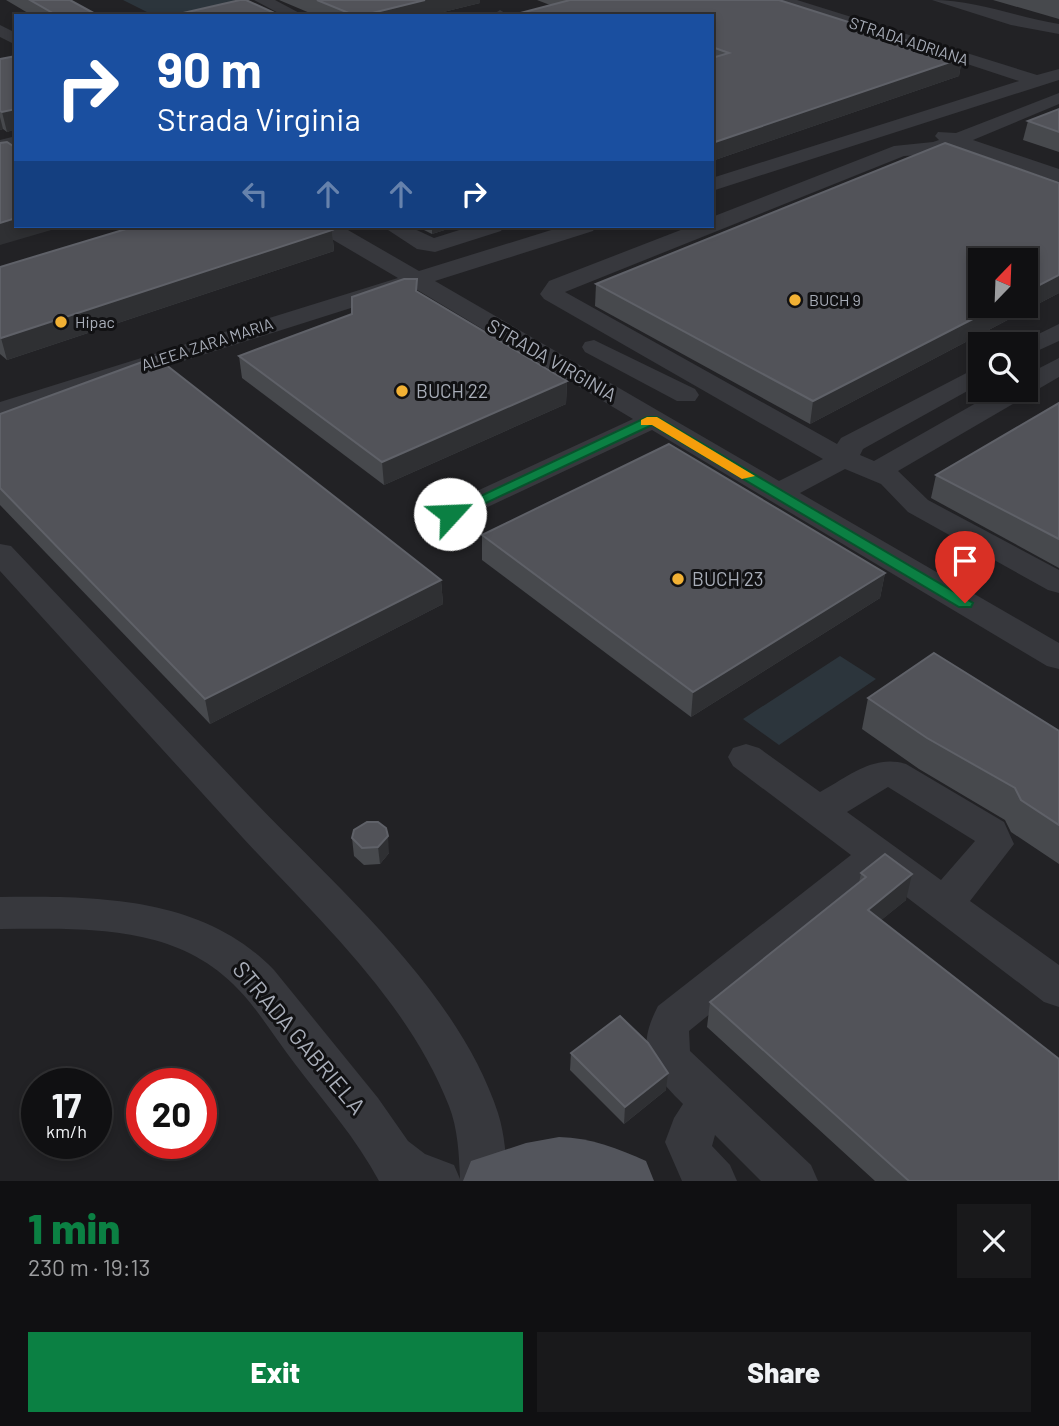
<!DOCTYPE html>
<html lang="en">
<head>
<meta charset="utf-8">
<style>
  :root { --surface:#101012; --page:#19191b; --text:#f1f3f6; --muted:#9c9d9f; --line:#303032; --accent:#0b8043 }
  body { margin:0; font-family:Barlow,sans-serif; background:var(--page); color:var(--text); height:100vh; display:flex; flex-direction:column; font-size:26px; white-space:nowrap }
  * { box-sizing:border-box; margin:0 }
  p { font-size:23px; color:var(--muted) }
  .icon { flex:none; width:38px; height:38px; fill:none; stroke:currentColor; stroke-width:2; stroke-linecap:round; stroke-linejoin:round }
  .map { position:relative; height:1181px; overflow:hidden }
  .sheet { display:flex; flex-direction:column; background:var(--surface); flex:1 }
  .sheet>* { flex:none }
  .top-card { position:absolute; left:14px; top:14px; width:700px; height:214px; border-radius:0px; box-shadow:0 4px 10px #0003,0 0 0 2px var(--line); background:#1a4fa0; color:#fff; overflow:hidden }
  .needle { width:46px; rotate:23deg }
  .fabs { position:absolute; left:968px; top:248px; display:grid; gap:14px }
  .fabs a { display:grid; place-items:center; width:70px; height:70px; border-radius:0px; background:var(--surface); box-shadow:0 4px 10px #0003,0 0 0 2px var(--line); font-size:35px }
  .speed { position:absolute; left:21px; top:1068px; display:flex; gap:14px; font-size:35px; font-weight:700; text-align:center }
  .speed>* { display:grid; place-content:center; width:91px; height:91px; border-radius:50%; background:var(--surface); box-shadow:0 4px 10px #0003,0 0 0 2px var(--line); line-height:1 }
  .speed small { font-size:18px; font-weight:400 }
  .speed .limit { border:10px solid #d22; background:#fff; color:#111 }
  .pin { position:absolute; display:grid; place-items:center; width:60px; height:60px; color:#fff; margin:-72px -30px; border-radius:50% 50% 50% 0; rotate:-45deg; box-shadow:0 0 7px #0007 }
  .pin .icon { rotate:45deg }
  .me { position:absolute; width:77px; margin:-38px; rotate:65deg; stroke-linejoin:round; filter:drop-shadow(0 0 5px #0008) }
  .turn { display:flex; align-items:center; gap:24px; height:147px; padding:0 28px; font-size:32px }
  .turn .icon { width:91px; height:91px; stroke-width:2.5 }
  .turn b { display:block; font-size:49px; line-height:60px }
  .lanes { display:flex; align-items:center; height:66px; padding:0 28px; background:#0003; justify-content:center; gap:35px; direction:ltr }
  .lanes .off { opacity:.35 }
  .round { display:grid; place-items:center; flex:none; width:74px; height:74px; border-radius:0px; background:var(--page) }
  .overview { display:flex; align-items:center; justify-content:space-between; height:119px; padding:0 28px }
  h1 { font-size:42px; font-weight:800; line-height:52px; color:var(--accent) }
  .cta { display:flex; gap:14px; margin-top:auto; padding:14px 28px }
  .cta a { flex:1; height:80px; border-radius:0px; background:var(--accent); color:#fff; font-size:28px; font-weight:800; line-height:80px; text-align:center }
  .cta a+a { background:var(--page); color:var(--text) }
  .map>svg:first-child { display:block }
</style>
</head>
<body>
<div class="map">
<svg width="1059" height="1181" viewBox="0 0 1059 1181">
  <rect width="100%" height="100%" fill="#161618"/>
  <!-- built -->
  <path fill="#222225" fill-rule="evenodd" d="M0,0H1059V1181H0ZM16,16H712V226H16ZM980,261H1026V306H980ZM980,345H1026V390H980ZM37,1083H96V1143H37ZM142,1083H201V1143H142Z"/>
  <!-- water -->
  <g fill="#2c353c">
    <path d="M123,0H234L235,1L168,16H155Z"/>
    <path d="M840,656L876,679L779,745L743,719Z"/>
  </g>
  <g fill="none" stroke-linecap="round" stroke-linejoin="round">
    <!-- minor -->
    <g fill="#37383d" fill-rule="evenodd">
      <path d="M254,0H275L305,16H284Z"/>
      <path d="M773,0H797L1037,75L1059,69V80L712,191V178L1019,81Z"/>
      <path d="M932,0C975,0 1017,17 1059,24V34L1011,25Z"/>
      <path d="M500,10L508,15L491,16Z"/>
      <path d="M0,25L16,33V45L0,37Z"/>
      <path d="M1059,93V104L973,140L1059,169V182L957,147L936,154L904,156L565,292L837,444L841,438L980,366V384L863,449L860,455L874,461L999,390H1026V375L1059,358V377L898,471L928,500L1059,570V593L1048,590L908,512L881,484L845,469L800,493L1059,643V669L1047,666L652,430L460,520L450,523L440,520L435,514L440,508L633,419L414,288L0,419V402L398,278L318,231L315,226H341L419,271L564,226H596L593,231L435,281L779,481L823,459L544,299L540,294L549,281L691,226H712V217L894,146L933,142L939,140L935,136L938,132L956,133Z"/>
      <path d="M16,136V148L0,152V140Z"/>
      <path d="M382,226H408L434,238L472,226H504L501,231L435,252L417,249Z"/>
      <path d="M1059,324V341L1026,356V345H1016Z"/>
      <path d="M594,340L695,389L699,395L695,401H677L585,352L582,347L585,342Z"/>
      <path d="M0,544L11,546C91,631 172,714 252,799C339,890 458,991 498,1113C505,1135 506,1158 508,1181H379C356,1138 324,1102 295,1064C274,1037 257,1007 233,984C171,923 80,929 0,929V897C96,896 203,896 274,970L378,1098L408,1141L425,1154L454,1165L460,1179C459,1155 458,1129 449,1106C408,1001 318,919 243,838C162,749 81,660 0,571Z"/>
      <path d="M746,744L759,748L820,792C848,777 873,754 906,764L1004,822L1014,844L970,901L1059,965V1007L1044,1002L879,876L689,1031L690,1051L811,1165L818,1181H761L715,1135L712,1146L730,1165L737,1181H682L665,1142L674,1118L683,1104C650,1071 634,1052 658,1006L851,855L733,766L728,757L733,748ZM888,787L975,841L941,880L847,812Z"/>
    </g>
    <!-- major -->
    <path fill="#53555c" fill-rule="evenodd" d="M559,1137C591,1138 617,1148 646,1161L654,1181H463L471,1161L526,1143Z"/>
  </g>
  <!-- wall -->
  <g fill="#47494d">
    <path d="M6,0H70L99,16H33Z"/>
    <path d="M279,0H480V3L427,16H317Z"/>
    <path d="M537,0H779L962,58L959,76L712,161V16L550,5Z"/>
    <path d="M993,0H1059V19Z"/>
    <path d="M16,56V129L7,132L3,129L0,130V59Z"/>
    <path d="M1059,109V152L1023,140L1028,121Z"/>
    <path d="M1059,183V293L810,424L595,306L596,284Z"/>
    <path d="M416,226H457L432,234Z"/>
    <path d="M332,230L334,251L7,360L0,354V267Z"/>
    <path d="M417,292L567,381L566,404L384,485L242,378L239,356Z"/>
    <path d="M1059,403V568L931,498L936,475Z"/>
    <path d="M0,414L441,580L443,604L210,724L0,505Z"/>
    <path d="M482,535L885,573L880,598L691,717L482,560Z"/>
    <path d="M868,698L1059,731V864L1011,832L1005,820L919,769L862,729Z"/>
    <path d="M354,830L389,853L380,864L364,865L354,856L352,838Z"/>
    <path d="M861,873L906,900L881,920L1059,1181H875L707,1027L710,1002L859,883Z"/>
    <path d="M571,1053L666,1090L624,1124L570,1070Z"/>
  </g>
  <!-- shaded-wall -->
  <g fill="#2f3033">
    <path d="M425,0H480V3L427,16H360Z"/>
    <path d="M962,58L959,76L712,161V143Z"/>
    <path d="M16,109V129L7,132L2,112Z"/>
    <path d="M0,117L3,129L0,130Z"/>
    <path d="M16,218V226H65L0,245V223Z"/>
    <path d="M432,226H457L432,234Z"/>
    <path d="M332,230L334,251L7,360L1,338Z"/>
    <path d="M1059,275V293L810,424L813,401L998,306H1026V292Z"/>
    <path d="M567,381L566,404L384,485L382,462Z"/>
    <path d="M885,573L880,598L691,717L693,692Z"/>
    <path d="M441,580L443,604L210,724L205,699Z"/>
    <path d="M388,836L389,853L380,864L378,847Z"/>
    <path d="M912,874L906,900L862,936L868,910Z"/>
    <path d="M668,1073L666,1090L624,1124L625,1107Z"/>
  </g>
  <!-- building -->
  <g fill="#525359" stroke="#5f6168" stroke-width="2">
    <path d="M30,0H70L99,16H58Z"/>
    <path d="M240,0H246L281,16H170Z"/>
    <path d="M317,0H425L360,16H356Z"/>
    <path d="M570,0H779L962,58L712,143V58L729,53L712,47V16H509Z"/>
    <path d="M16,56V109L2,112L0,111V59Z"/>
    <path d="M1059,109V132L1028,121Z"/>
    <path d="M7,142L16,148V218L0,223V143Z"/>
    <path d="M945,143L1059,183V275L1026,292V261H980V306H998L813,401L596,284Z"/>
    <path d="M136,226H325L332,230L1,338L0,337V267Z"/>
    <path d="M404,279H417L416,291L567,381L382,462L239,356L352,314V297Z"/>
    <path d="M156,357L441,580L205,699L0,488V414Z"/>
    <path d="M1059,403V539L936,475Z"/>
    <path d="M669,444L885,573L693,692L482,535Z"/>
    <path d="M934,653L1059,731V825L1021,800L1015,788L927,738L868,698Z"/>
    <path d="M367,822H378L386,828L388,836L378,847L362,848L352,838L354,830Z"/>
    <path d="M885,854L912,874L868,910L1059,1059V1181H909L710,1002L866,877L861,873Z"/>
    <path d="M620,1016L648,1043L668,1073L625,1107L571,1053Z"/>
  </g>
  <!-- route -->
  <path fill="#0b8043" stroke="#07532c" stroke-width="2" d="M647,417H657L973,603L971,607H959L652,425L456,517L450,518L443,514Z"/>
  <!-- slow -->
  <path fill="#f59e0b" d="M647,417H657L755,476L742,479L652,425H641V420Z"/>
  <!-- markers -->
  <g fill="#f2b134" stroke="#111113" stroke-width="2.5">
    <circle cx="795" cy="300" r="7"/>
    <circle cx="61" cy="322" r="7"/>
    <circle cx="402" cy="391" r="7"/>
    <circle cx="678" cy="579" r="7"/>
  </g>
  <g text-anchor="middle" stroke-width="6" stroke-linejoin="round" paint-order="stroke">
    <!-- far-street labels -->
    <g font-size="16" fill="#a8adb8" stroke="#111113">
      <text transform="translate(909 41) rotate(18)" y="6">STRADA ADRIANA</text>
      <text transform="translate(207 344) rotate(-18)" y="6">ALEEA ZARA MARIA</text>
    </g>
    <!-- far-poi labels -->
    <g font-size="16" fill="#a8adb8" stroke="#111113" text-anchor="start">
      <text x="809" y="306">BUCH 9</text>
      <text x="75" y="328">Hipac</text>
    </g>
    <!-- street labels -->
    <g font-size="19" fill="#a8adb8" stroke="#111113">
      <text transform="translate(552 360) rotate(30)" y="7">STRADA VIRGINIA</text>
    </g>
    <!-- poi labels -->
    <g font-size="19" fill="#a8adb8" stroke="#111113" text-anchor="start">
      <text x="416" y="398">BUCH 22</text>
      <text x="692" y="586">BUCH 23</text>
    </g>
    <!-- near-street labels -->
    <g font-size="23" fill="#a8adb8" stroke="#111113">
      <text transform="translate(299 1038) rotate(50)" y="8">STRADA GABRIELA</text>
    </g>
  </g>
</svg>
<div class="fabs">
<a><svg class="needle" viewBox="-14 -14 28 28"><path d="M0-13l5 13h-10z" fill="#e53935"/><path d="M0 13l5-13h-10z" fill="#9c9d9f"/></svg></a>
<a><svg class="icon" aria-label="search" viewBox="0 0 24 24"><circle cx="10" cy="10" r="6"/><path d="M15 15l6 6"/></svg></a>
</div>
<div class="speed"><div>17<small>km/h</small></div><div class="limit">20</div></div>
<div class="pin" style="left:965px;top:603px;background:#d93025"><svg class="icon" aria-label="arrive" viewBox="0 0 24 24"><path d="M6 21V4h12l-3 4 3 4H6"/></svg></div>
<svg class="me" style="left:450px;top:514px" viewBox="-20 -20 40 40"><circle r="19" fill="#fff"/><path d="M0-13L10 11 0 6-10 11z" fill="#0b8043"/></svg>
<div class="top-card">
<div class="turn"><svg class="icon" aria-label="right" viewBox="0 0 24 24"><path d="M7 20v-9h11M14 6l5 5-5 5"/></svg><div><b>90 m</b>Strada Virginia</div></div>
<div class="lanes"><svg class="icon off" aria-label="left" viewBox="0 0 24 24"><path d="M17 20v-9H6M10 6l-5 5 5 5"/></svg><svg class="icon off" aria-label="ahead" viewBox="0 0 24 24"><path d="M12 20V5M6 11l6-6 6 6"/></svg><svg class="icon off" aria-label="ahead" viewBox="0 0 24 24"><path d="M12 20V5M6 11l6-6 6 6"/></svg><svg class="icon" aria-label="right" viewBox="0 0 24 24"><path d="M7 20v-9h11M14 6l5 5-5 5"/></svg></div>
</div>
</div>
<section class="sheet">
<div class="overview"><div><h1>1 min</h1><p>230 m · 19:13</p></div><a class="round"><svg class="icon" aria-label="close" viewBox="0 0 24 24"><path d="M6 6l12 12M18 6L6 18"/></svg></a></div>
<div class="cta"><a>Exit</a><a>Share</a></div>
</section>
</body>
</html>
